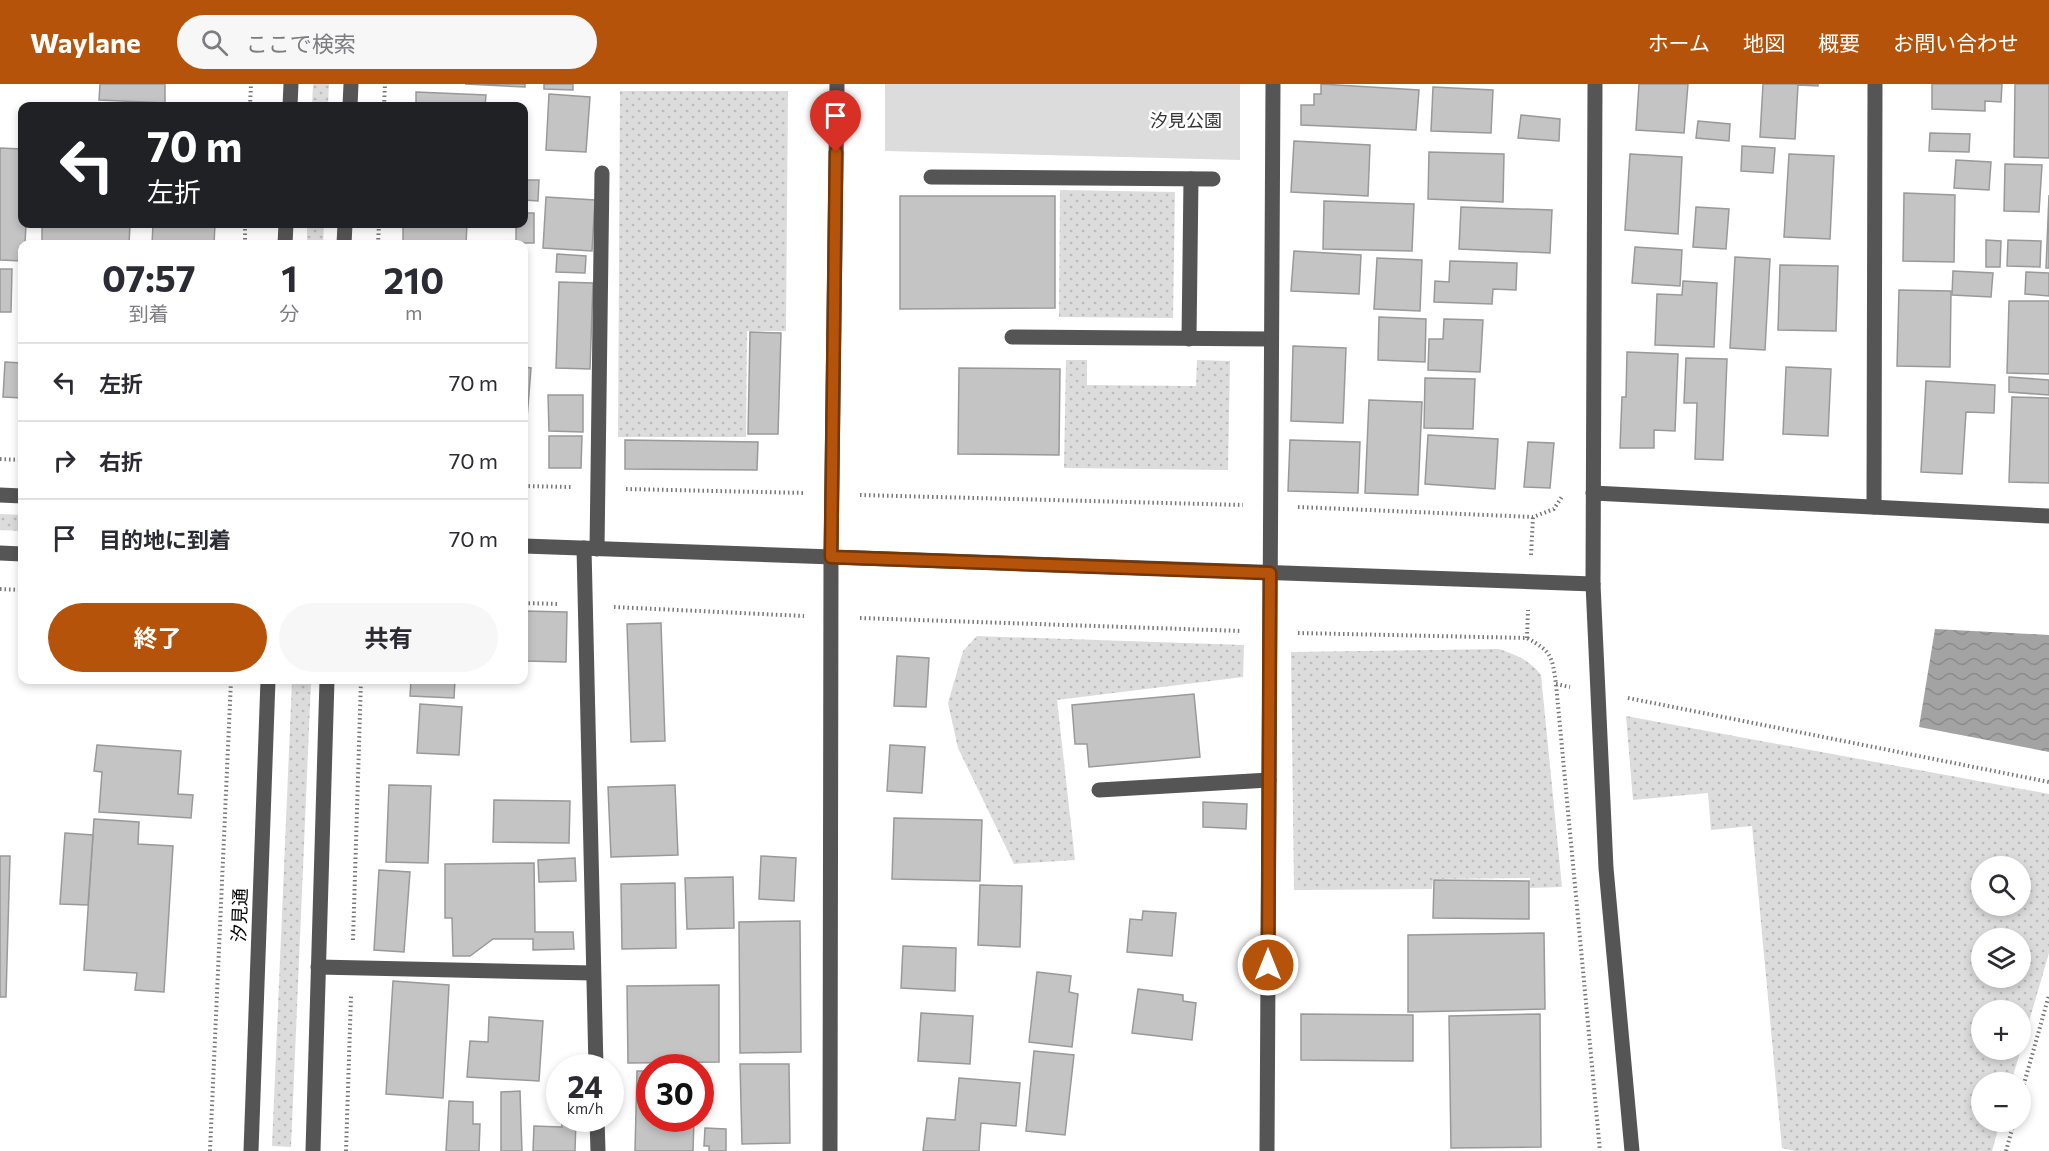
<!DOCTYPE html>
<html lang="ja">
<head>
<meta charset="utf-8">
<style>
  :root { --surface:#fff; --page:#f7f7f7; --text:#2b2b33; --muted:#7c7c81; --line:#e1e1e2; --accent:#b45309 }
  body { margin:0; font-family:Commissioner,"Noto Sans JP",sans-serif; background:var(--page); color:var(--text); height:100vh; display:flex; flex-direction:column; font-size:22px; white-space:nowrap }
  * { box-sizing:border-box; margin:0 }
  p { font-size:20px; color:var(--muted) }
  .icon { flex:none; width:33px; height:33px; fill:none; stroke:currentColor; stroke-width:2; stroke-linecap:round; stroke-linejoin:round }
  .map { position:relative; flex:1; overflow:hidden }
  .drawer { position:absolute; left:18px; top:156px; width:510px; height:444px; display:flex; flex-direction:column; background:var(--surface); border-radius:12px; box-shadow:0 3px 9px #0003 }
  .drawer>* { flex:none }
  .banner { position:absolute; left:18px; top:18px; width:510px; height:126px; border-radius:12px; box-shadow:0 3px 9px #0003; background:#202124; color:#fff; overflow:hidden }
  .buttons { position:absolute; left:1971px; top:772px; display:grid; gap:12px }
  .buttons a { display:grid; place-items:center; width:60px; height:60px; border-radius:50%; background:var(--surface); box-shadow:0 3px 9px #0003; font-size:30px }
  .speed { position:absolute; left:546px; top:970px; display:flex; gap:12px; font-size:30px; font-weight:700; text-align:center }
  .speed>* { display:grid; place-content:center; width:78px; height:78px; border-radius:50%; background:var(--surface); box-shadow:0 3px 9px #0003; line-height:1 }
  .speed small { font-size:15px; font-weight:400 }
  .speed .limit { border:9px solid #d22; background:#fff; color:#111 }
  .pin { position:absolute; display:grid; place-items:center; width:51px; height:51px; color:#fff; margin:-62px -26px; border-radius:50% 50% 50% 0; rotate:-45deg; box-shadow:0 0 6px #0007 }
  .pin .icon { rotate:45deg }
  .me { position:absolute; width:66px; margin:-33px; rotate:0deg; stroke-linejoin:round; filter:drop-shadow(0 0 4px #0008) }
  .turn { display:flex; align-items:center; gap:21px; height:126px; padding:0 30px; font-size:27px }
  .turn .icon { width:78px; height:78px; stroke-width:2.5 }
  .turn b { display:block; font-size:42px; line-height:51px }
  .eta { display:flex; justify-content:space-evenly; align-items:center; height:102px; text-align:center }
  .eta b { font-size:36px; font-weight:700; line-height:42px }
  .primary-button { display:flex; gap:12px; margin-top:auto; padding:12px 30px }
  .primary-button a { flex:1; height:69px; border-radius:36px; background:var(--accent); color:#fff; font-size:24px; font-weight:700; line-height:69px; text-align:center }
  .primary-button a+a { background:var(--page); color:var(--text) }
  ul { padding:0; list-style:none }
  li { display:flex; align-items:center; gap:18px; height:78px; padding:0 30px; border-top:2px solid var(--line) }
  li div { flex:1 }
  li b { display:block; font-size:22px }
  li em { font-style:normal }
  header { display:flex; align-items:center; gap:36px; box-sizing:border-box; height:84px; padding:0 30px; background:var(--accent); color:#fff }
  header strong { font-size:28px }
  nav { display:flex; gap:33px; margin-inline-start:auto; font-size:21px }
  .search { width:420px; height:54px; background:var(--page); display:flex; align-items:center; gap:15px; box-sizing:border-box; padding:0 21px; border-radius:33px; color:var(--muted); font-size:22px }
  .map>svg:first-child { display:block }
</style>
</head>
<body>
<header>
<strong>Waylane</strong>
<div class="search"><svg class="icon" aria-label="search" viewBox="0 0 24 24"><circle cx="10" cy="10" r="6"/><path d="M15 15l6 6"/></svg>ここで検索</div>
<nav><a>ホーム</a><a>地図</a><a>概要</a><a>お問い合わせ</a></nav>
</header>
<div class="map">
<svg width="2049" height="1067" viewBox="0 0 2049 1067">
  <defs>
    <pattern id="grass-dots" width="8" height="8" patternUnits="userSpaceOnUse" patternTransform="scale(1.5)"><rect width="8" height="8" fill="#dcdcdc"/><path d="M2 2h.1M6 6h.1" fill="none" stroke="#bbb" stroke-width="1.8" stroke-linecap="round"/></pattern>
    <pattern id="water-waves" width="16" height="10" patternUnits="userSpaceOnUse" patternTransform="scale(1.5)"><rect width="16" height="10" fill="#a3a3a3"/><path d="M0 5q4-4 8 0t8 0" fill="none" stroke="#8b8b8b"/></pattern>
  </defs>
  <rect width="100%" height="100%" fill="#fff"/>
  <!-- grass -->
  <g fill="url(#grass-dots)" fill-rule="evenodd">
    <path d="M313,0H329L328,22H312Z"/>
    <path d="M620,7H788L786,247H747L746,353H618Z"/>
    <path d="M1060,106L1175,108L1173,234L1059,233Z"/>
    <path d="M307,140H324L323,160H307Z"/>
    <path d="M1066,276H1087V301L1196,302L1197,276L1230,277L1228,386L1064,384Z"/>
    <path d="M0,430L22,431V447L0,446Z"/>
    <path d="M977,552L1244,561L1243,593L1057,616L1075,776L1014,780L958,664L948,619L963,567Z"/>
    <path d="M1499,565C1516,571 1530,576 1541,591L1562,803L1530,804V794L1433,795L1432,805L1294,806L1291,568Z"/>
    <path d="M292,597L311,598L291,1063L272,1062Z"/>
    <path d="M1626,632L2049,710V869L2011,999H1982V1038H2000L1992,1067H1794L1782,1064L1752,742L1711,746L1708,709L1633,716ZM1982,783H2020V822H1982ZM1982,855H2020V894H1982ZM1982,927H2020V966H1982Z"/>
  </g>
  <!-- green -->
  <path fill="#dcdcdc" d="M885,0H1240V76L885,67Z"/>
  <!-- water -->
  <path fill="url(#water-waves)" d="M1935,545L2049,551V668L1919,643Z"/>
  <!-- building -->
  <g fill="#c4c4c4" stroke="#999" stroke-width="1.5">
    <path d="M100,0H165V19L99,16Z"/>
    <path d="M465,0H525V3Z"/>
    <path d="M544,0H573V6L544,5Z"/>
    <path d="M1321,0L1419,6L1416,46L1301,41V21H1314V10H1321Z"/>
    <path d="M1639,0H1688L1684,49L1636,46Z"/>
    <path d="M1763,0H1818V2L1798,1L1795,55L1760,53Z"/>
    <path d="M1932,0H2002L2001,18L1985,17V27L1932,25Z"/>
    <path d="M2015,0H2049V74L2014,73Z"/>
    <path d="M1433,3L1493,6L1491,49L1431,47Z"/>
    <path d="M416,8L486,11L485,22H416Z"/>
    <path d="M549,10L590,13L586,68L546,66Z"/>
    <path d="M1521,31L1560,35L1559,57L1518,54Z"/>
    <path d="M1698,37L1730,40L1729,57L1696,54Z"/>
    <path d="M1930,49L1970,50L1969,68L1929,67Z"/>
    <path d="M1294,57L1370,61L1368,112L1291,108Z"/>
    <path d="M1742,62L1775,64L1773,89L1741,87Z"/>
    <path d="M0,64L22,65V140H26L25,160H22V177L0,176Z"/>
    <path d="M1429,68L1504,70L1503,118L1428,115Z"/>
    <path d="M1630,70L1682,73L1678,150L1625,146Z"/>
    <path d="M1789,70L1834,72L1830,155L1784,153Z"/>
    <path d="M1956,76L1991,78L1989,106L1954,104Z"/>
    <path d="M2005,80L2042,81L2039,128L2004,127Z"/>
    <path d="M524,96H539L538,117L524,116Z"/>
    <path d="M1904,109L1955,111L1954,178L1903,177Z"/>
    <path d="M2049,111V184H2046Z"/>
    <path d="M900,112H1055V224L900,225Z"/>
    <path d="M546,113L595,116L592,167L543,164Z"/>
    <path d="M1324,117L1414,120L1412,167L1323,165Z"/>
    <path d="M1461,123L1552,126L1550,169L1459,165Z"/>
    <path d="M1696,123L1729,125L1726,165L1693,163Z"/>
    <path d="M524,129H534V159H516V140H524Z"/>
    <path d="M42,140H130L129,160H42Z"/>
    <path d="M153,140H215L214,160H152Z"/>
    <path d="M403,140H467L466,160H403Z"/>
    <path d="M1986,156L2001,157L2000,183H1986Z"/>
    <path d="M2008,156L2041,157L2040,183L2007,182Z"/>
    <path d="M1635,163L1682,166L1680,202L1632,199Z"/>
    <path d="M1294,167L1361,171L1359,210L1291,207Z"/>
    <path d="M557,170L586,172L585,189L556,188Z"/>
    <path d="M1735,173L1770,175L1765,266L1730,264Z"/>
    <path d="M1377,174L1422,176L1420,227L1374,225Z"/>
    <path d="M1450,177L1517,179L1516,206L1493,205L1492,220L1434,218L1435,197L1449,198Z"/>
    <path d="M1780,181L1838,182L1836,247L1778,246Z"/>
    <path d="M0,185H12L11,228H0Z"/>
    <path d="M1953,187L1993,189L1991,213L1952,211Z"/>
    <path d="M2026,188L2049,189V212L2025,210Z"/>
    <path d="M1683,197L1717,199L1714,263L1655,261L1657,210L1682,211Z"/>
    <path d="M559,198L593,199L590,285L556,284Z"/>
    <path d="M1899,206L1951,207L1950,283L1897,282Z"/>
    <path d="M2009,217H2049V290L2007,289Z"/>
    <path d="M1379,233L1426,235L1425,278L1378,276Z"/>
    <path d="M1444,235L1483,236L1480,288L1428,286L1429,255H1443Z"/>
    <path d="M750,248L781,249L778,350H748Z"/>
    <path d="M1293,262L1346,264L1343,339L1291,337Z"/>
    <path d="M1627,268L1678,270L1675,347L1654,346V364H1620L1622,313H1626Z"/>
    <path d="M1686,274L1727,275L1723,376L1695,375L1697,319H1684Z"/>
    <path d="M5,278L22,279V314L3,313Z"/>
    <path d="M524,283L531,284L527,334H524Z"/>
    <path d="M1786,283L1831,285L1828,352L1783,350Z"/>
    <path d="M959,284L1060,285L1059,371L958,370Z"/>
    <path d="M2009,293L2049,296V311L2009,308Z"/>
    <path d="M1425,294L1475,295L1473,345L1424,344Z"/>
    <path d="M1926,297L1995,301L1994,329L1966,328L1962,390L1921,388Z"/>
    <path d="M548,311H583V348L549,347Z"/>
    <path d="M2012,313L2049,314V399L2009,398Z"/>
    <path d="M1369,316L1422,318L1418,411L1365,409Z"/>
    <path d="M1428,351L1498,355L1495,405L1425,400Z"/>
    <path d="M549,352H582L581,384H549Z"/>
    <path d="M625,356L758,358L757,386L625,385Z"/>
    <path d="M1290,356L1360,358L1358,409L1288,407Z"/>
    <path d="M1528,358L1554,359L1550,404L1524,403Z"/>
    <path d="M524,527L567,528L566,578L524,577Z"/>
    <path d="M661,539L665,657L631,658L627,540Z"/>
    <path d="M897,572L929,574L926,623L894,622Z"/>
    <path d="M411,596H465H455L454,614L410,612Z"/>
    <path d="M1194,610L1200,673L1089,683L1087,660H1075L1072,621Z"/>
    <path d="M420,620L462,623L459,671L417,669Z"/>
    <path d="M97,661L181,667L178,710L193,711L191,734L99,728L102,688L94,687Z"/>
    <path d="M890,661L925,663L922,709L887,707Z"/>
    <path d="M389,701L431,702L428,779L386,778Z"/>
    <path d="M675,701L678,771L611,773L608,703Z"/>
    <path d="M494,716L570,717L569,759L493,758Z"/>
    <path d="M1203,718L1247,720L1246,745L1203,743Z"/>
    <path d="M894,734L982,736L980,797L892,795Z"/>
    <path d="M94,735L139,738L138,760L173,762L164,908L135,906L137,889L84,886Z"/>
    <path d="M65,749L93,751L88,821L60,820Z"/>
    <path d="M0,772H10L6,913H0Z"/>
    <path d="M761,772L796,774L794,817L759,815Z"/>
    <path d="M575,774L576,797L539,798L538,776Z"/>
    <path d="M534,779L535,848H573L574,865L533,866V855H493L470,872H453L452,834H445V780Z"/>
    <path d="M379,786L410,788L404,868L374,866Z"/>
    <path d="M733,793L734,844L687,845L685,794Z"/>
    <path d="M1434,796L1529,797V835L1433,834Z"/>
    <path d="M675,799L676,864L622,865L621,800Z"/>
    <path d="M980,801L1022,802L1020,863L978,861Z"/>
    <path d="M1143,827L1176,829L1172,872L1127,868L1130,835L1142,836Z"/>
    <path d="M800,837L801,968L740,969L739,838Z"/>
    <path d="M1544,849L1545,925L1408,928V851Z"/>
    <path d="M903,862L956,864L955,907L901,904Z"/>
    <path d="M1037,888L1071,892L1069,908L1078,910L1072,963L1029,958Z"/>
    <path d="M393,897L449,901L443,1014L386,1010Z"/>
    <path d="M719,901V978L628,979L627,902Z"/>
    <path d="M1138,905L1183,911V917L1196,919L1192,956L1132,949Z"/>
    <path d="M921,929L973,932L970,980L918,977Z"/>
    <path d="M1301,930L1413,931V977L1301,976Z"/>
    <path d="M1540,930L1541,1063L1451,1064L1449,932Z"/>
    <path d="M489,933L543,937L539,997L467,993L470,957L488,958Z"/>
    <path d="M1034,967L1074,971L1065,1051L1026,1047Z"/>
    <path d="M740,980H789L790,1059L742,1060Z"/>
    <path d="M637,987H650V1035H694L693,1067H635Z"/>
    <path d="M959,994L1020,999L1016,1042L981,1039L979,1067H923L927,1034L955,1036Z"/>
    <path d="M520,1007L522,1067H501V1008Z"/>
    <path d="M449,1017L473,1018V1040H480L479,1067H446Z"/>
    <path d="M562,1035H576L575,1067H533L534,1042L562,1043Z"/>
    <path d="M705,1044L726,1045V1067H709V1062H704Z"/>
  </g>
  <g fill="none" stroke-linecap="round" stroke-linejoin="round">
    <!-- path -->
    <g stroke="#777" stroke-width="4" stroke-dasharray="1.5 3" stroke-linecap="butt">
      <path d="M250,22L251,0"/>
      <path d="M384,22L385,0"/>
      <path d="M245,160V140"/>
      <path d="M378,160L379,140"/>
      <path d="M0,375L22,376"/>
      <path d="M524,402L571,403"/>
      <path d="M626,405L805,409"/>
      <path d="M860,411L1243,421"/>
      <path d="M1298,423L1533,433L1554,425L1563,411"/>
      <path d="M1531,471L1533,433"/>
      <path d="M0,505L22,506"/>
      <path d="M524,519L559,520"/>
      <path d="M614,523L804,532"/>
      <path d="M860,534L1242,547"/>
      <path d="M1298,549L1527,554C1552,568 1552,572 1556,600L1600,1067"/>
      <path d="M1527,554L1528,526"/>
      <path d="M1556,600L1570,603"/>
      <path d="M1628,614L2049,698"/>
      <path d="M353,856L361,596"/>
      <path d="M2020,1014L2049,911"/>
      <path d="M210,1067L231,596"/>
      <path d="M346,1067L351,912"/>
      <path d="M2006,1067L2014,1038"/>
    </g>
    <!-- minor -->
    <g stroke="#555" stroke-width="15">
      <path d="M1595,0L1593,500L1606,784L1632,1067"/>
      <path d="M290,22L291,0"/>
      <path d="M350,22L351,0"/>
      <path d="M931,93L1213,95"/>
      <path d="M285,160L286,140"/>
      <path d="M344,160L345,140"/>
      <path d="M1012,253L1271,255"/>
      <path d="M1189,255L1191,95"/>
      <path d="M1593,409L2049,432"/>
      <path d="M0,411L22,412"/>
      <path d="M1874,423L1875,0"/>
      <path d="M524,462L1593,500"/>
      <path d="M584,464L596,984"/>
      <path d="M597,465L602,89"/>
      <path d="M0,469L22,470"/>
      <path d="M1099,706L1269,696"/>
      <path d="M318,883L593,889"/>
      <path d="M597,1035L598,1067"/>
      <path d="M251,1067L268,596"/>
      <path d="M313,1067L327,596"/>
      <path d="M830,1067L831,473L837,0"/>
      <path d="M1267,1067L1273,0"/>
    </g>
  </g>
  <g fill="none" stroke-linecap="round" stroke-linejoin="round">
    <!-- route casing -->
    <g stroke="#753606" stroke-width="15">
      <path id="route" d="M836,68L831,473L1270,489L1268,881"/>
    </g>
    <!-- route -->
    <use href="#route" stroke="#b45309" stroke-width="10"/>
  </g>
  <g text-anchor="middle" stroke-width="5" stroke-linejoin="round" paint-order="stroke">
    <!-- park labels -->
    <g font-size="18" fill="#333" stroke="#fff">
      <text x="1186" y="43">汐見公園</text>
    </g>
    <!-- street labels -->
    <g font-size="18" fill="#000" stroke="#fff">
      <text transform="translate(240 831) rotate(-88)" y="6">汐見通</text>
    </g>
  </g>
</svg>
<div class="buttons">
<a><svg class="icon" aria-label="search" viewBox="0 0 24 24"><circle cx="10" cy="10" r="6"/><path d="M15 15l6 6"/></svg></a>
<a><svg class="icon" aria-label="layers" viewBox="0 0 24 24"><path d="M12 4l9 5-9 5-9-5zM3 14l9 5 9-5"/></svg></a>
<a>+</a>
<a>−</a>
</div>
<div class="speed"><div>24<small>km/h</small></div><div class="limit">30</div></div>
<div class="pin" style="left:836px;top:68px;background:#d93025"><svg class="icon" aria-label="arrive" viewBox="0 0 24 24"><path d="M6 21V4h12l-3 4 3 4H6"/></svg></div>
<svg class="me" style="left:1268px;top:881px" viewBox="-20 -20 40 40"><circle r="17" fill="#b45309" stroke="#fff" stroke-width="3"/><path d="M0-11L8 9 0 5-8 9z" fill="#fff"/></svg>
<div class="banner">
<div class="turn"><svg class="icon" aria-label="left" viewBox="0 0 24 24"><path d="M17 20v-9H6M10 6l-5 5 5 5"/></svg><div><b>70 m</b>左折</div></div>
</div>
<section class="drawer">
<div class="eta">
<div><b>07:57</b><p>到着</p></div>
<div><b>1</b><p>分</p></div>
<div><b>210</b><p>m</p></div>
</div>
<ul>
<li><svg class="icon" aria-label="left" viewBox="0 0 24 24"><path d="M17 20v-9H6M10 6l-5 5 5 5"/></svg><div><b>左折</b></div><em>70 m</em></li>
<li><svg class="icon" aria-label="right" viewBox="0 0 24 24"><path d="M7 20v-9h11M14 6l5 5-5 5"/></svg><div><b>右折</b></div><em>70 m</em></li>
<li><svg class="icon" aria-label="arrive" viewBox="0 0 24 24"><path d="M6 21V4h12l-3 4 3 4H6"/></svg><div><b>目的地に到着</b></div><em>70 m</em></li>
</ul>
<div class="primary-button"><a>終了</a><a>共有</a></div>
</section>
</div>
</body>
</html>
